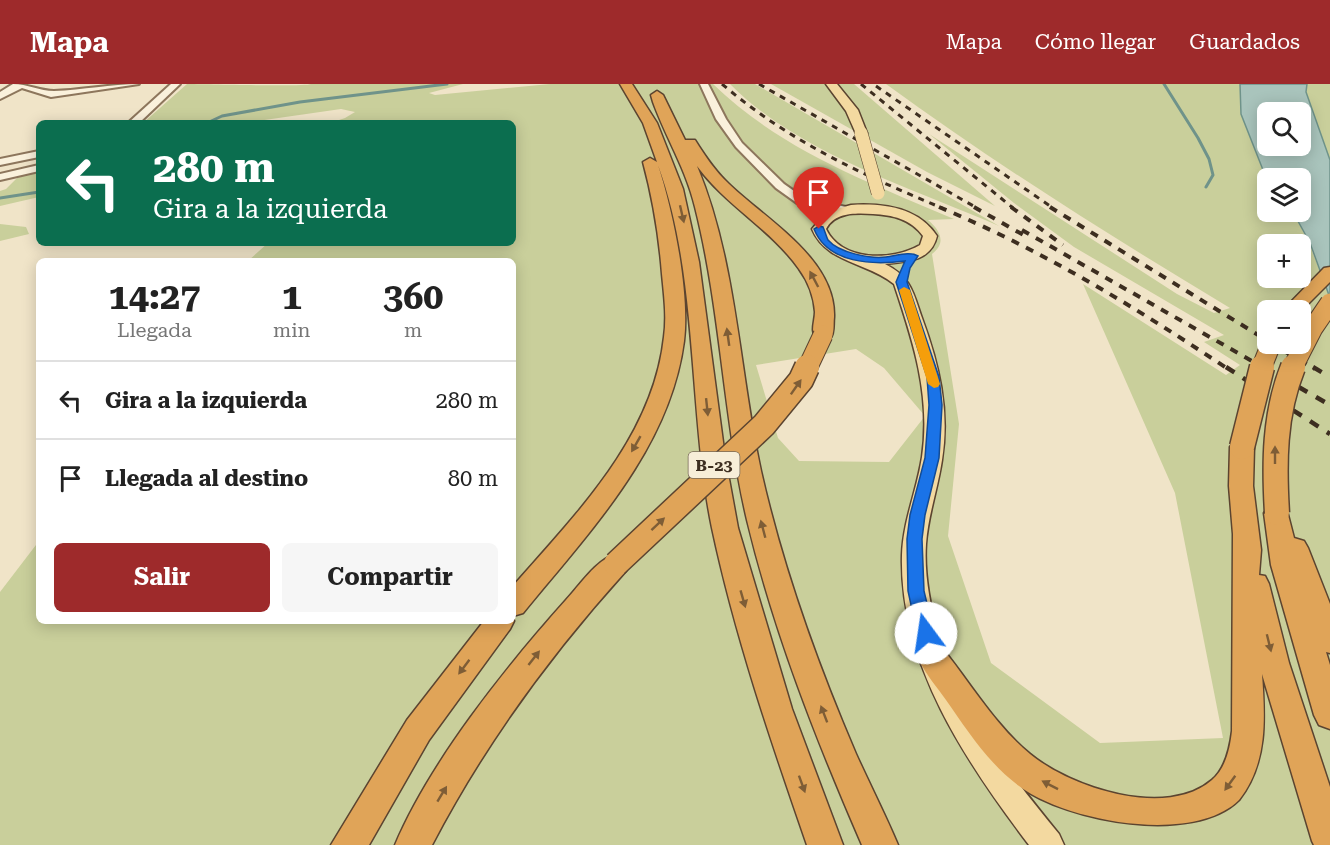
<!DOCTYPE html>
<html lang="es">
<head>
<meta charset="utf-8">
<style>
  :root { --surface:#fff; --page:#f6f6f6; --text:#222; --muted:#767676; --line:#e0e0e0; --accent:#9e2a2b }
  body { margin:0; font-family:"Roboto Serif",serif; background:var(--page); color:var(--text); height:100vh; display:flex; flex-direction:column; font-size:22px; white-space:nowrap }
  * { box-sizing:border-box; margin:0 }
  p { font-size:20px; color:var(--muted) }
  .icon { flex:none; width:33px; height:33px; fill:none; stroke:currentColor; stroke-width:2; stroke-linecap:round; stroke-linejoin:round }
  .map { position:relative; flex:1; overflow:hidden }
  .sheet { position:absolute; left:36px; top:174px; width:480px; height:366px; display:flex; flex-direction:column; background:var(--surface); border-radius:9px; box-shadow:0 3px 15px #0003 }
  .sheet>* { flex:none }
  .hud { position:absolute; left:36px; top:36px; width:480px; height:126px; border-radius:9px; box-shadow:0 3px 15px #0003; background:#0b6e4f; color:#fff; overflow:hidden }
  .tools { position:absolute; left:1257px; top:18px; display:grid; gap:12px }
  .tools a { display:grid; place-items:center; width:54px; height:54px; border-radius:9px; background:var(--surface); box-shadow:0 3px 15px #0003; font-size:30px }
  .pin { position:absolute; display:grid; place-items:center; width:51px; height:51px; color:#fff; margin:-62px -26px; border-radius:50% 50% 50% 0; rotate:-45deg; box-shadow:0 0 6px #0007 }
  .pin .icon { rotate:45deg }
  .me { position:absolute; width:66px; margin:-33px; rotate:346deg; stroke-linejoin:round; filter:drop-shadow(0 0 4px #0008) }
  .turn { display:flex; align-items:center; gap:21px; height:126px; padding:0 18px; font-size:27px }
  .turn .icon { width:78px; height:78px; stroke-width:2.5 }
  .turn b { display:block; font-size:42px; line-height:51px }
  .eta { display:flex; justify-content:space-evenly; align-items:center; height:102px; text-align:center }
  .eta b { font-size:36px; font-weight:700; line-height:42px }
  .primary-button { display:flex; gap:12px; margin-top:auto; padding:12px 18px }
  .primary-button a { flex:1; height:69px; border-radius:9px; background:var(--accent); color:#fff; font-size:24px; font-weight:700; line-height:69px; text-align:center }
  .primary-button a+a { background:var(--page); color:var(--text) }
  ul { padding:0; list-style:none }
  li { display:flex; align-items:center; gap:18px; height:78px; padding:0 18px; border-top:2px solid var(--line) }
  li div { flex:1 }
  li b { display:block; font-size:22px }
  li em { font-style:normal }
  header { display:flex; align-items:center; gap:36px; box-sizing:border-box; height:84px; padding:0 30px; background:var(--accent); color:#fff }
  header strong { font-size:28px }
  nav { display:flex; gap:33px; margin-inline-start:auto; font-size:21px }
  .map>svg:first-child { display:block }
</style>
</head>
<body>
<header>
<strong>Mapa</strong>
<nav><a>Mapa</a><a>Cómo llegar</a><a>Guardados</a></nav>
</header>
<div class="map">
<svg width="1330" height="761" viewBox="0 0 1330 761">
  <rect width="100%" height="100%" fill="#f0e4c8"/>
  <!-- green -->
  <g fill="#c9cf9b" fill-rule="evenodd">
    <path d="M187,0C203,0 305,3 311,0H463L429,9L435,11L550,0H713C781,66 868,98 954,135L928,136C940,146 947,159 932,170L959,340L948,452L991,579L1100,659L1223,654L1175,409L1083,200L1226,291L1240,281L1204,258L1224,251L1074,163L1014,119L929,50L1177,210L1214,229L1230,224C1112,153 997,81 886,0H1240L1241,30L1263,86L1269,94L1268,128H1293L1309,159L1330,214V761H0V508L39,457V537H513V177H248L268,159H513V39H330L345,34L355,28L341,25L244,39H143ZM1268,160H1300V194H1268ZM1268,226H1300V260H1268ZM856,265L884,284L925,332L889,378L799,377L778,354L756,281Z"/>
    <path d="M730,0H755L999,142C911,104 798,69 730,0Z"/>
    <path d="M771,0H854L995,122L927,88Z"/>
    <path d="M1307,0H1330V76L1306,8Z"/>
    <path d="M39,86V113L0,122V107L6,105L18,93Z"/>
    <path d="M0,140L26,143L29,150L0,157Z"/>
  </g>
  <!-- water -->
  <path fill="#a9c4bc" stroke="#6f938a" stroke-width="1.5" fill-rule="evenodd" d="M1240,0H1307L1306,8L1330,76V214L1310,159L1293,128H1300V94H1269L1263,86L1241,30ZM1268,28H1300V62H1268Z"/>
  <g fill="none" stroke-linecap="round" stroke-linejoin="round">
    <!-- stream -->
    <g stroke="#6f938a" stroke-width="3">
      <path d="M1164,0L1198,54L1209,75L1213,91L1206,103"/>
      <path d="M207,39L222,32L300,18L447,0"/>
      <path d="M0,114L39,108"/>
    </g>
    <!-- minor casing -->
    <g stroke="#8d765c" stroke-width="4">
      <g id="minor">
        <path d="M13,0C27,0 40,7 54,7C83,6 111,0 139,0L51,13L22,4L0,15V8Z"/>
        <path d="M171,0H180L139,39H128Z"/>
        <path d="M700,0H708L726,35L742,59L784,100L804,114L851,124V128L797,119L776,104L736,63L716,35Z"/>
        <path d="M39,67V73L0,81V75Z"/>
        <path d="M39,81V87L0,96V90Z"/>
      </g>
    </g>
    <!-- major casing -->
    <g stroke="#5b4430" stroke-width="3">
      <g id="major">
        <path d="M826,0H837L858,26L867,49L865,52H857L846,27Z"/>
        <path d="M851,121C883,119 918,123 937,152C931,177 908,178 885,180C911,193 913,208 922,234C939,280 950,326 942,376C938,404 928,431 926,460C924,490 930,521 938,550C957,625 1011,691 1059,750L1064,761H1029C966,678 899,579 902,471C903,437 917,406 922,373C931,311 913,257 894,200C867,178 826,179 812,145L826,128ZM873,130C892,131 911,135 923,152L920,161C892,177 842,178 826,145C835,128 856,129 873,130Z"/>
      </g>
    </g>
    <!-- highway casing -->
    <g stroke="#5b4430" stroke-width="3">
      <g id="highway">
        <path d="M620,0H632L657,39L683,105L699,178L725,373L738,444L792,625L843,761H807C771,657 735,552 712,444C688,328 699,192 658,81C673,127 690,209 684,257C670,365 589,448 523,529L513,532V502C576,430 653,354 664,253C667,232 664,211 662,190C659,152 653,115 643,78L650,74L657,78L643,39Z"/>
        <path d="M657,7L663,11L685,56H695C705,72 715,87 729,100C765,135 836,175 834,233C833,241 835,249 830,255H816C810,247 815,237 815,228C814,213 808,197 799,185C771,145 726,122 697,82C737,178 739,287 761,387C783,485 817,579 856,670C870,701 885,730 898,761H862C816,655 774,548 747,436C723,333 721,226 695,123C686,85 666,54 653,18L651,11Z"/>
        <path d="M1330,183V198L1300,228L1283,226L1324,184Z"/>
        <path d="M1242,355L1250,358L1254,363L1253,402L1261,466L1259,491L1265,492L1269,500L1289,579L1330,703V761H1314L1312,757L1262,590C1265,634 1268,679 1239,716C1194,761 1067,738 1019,702C988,679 967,646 946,616C937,603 927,592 920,578L924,569L935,566L946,569C973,603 996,642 1030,670C1071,704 1167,735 1212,696C1226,684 1230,664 1232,647L1233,450L1229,402L1230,363L1234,358Z"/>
        <path d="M1277,420L1286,423L1294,454L1304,457L1308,464L1330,520V569L1326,568L1330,581V645L1319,641L1314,631L1271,481L1264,429L1268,423Z"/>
        <path d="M616,470L626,473L629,480L626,487C550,571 484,661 432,761H395C430,678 506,583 566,516C580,501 596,476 616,470Z"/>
        <path d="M513,534L514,537L510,545L429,656L369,761H331L407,636L484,537H513Z"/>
      </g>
    </g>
    <!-- minor -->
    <use href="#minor" fill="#faf1dc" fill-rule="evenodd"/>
    <!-- major -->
    <use href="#major" fill="#f3d9a0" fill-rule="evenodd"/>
    <!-- highway -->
    <use href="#highway" fill="#e0a458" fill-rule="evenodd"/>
    <!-- rail-far2 -->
    <g stroke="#3d2e20" stroke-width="3" stroke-dasharray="6 6" stroke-linecap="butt">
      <path d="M722,0C790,58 861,90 942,124"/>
      <path d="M759,0L977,124"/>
      <path d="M861,0L1013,124"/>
      <path d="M876,2L1053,124"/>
    </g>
    <!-- rail-far1 -->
    <g stroke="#3d2e20" stroke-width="4" stroke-dasharray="8 8" stroke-linecap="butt">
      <path d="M939,123C1042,166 1135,223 1228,285"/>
      <path d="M974,123L1027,153"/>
      <path d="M1011,123L1063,161"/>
      <path d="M1050,123L1268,257"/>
      <path d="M1022,146L1266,285"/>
      <path d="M1272,260L1315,285"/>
    </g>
    <!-- rail -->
    <g stroke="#3d2e20" stroke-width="4.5" stroke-dasharray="10 10" stroke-linecap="butt">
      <path d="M1226,283L1330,350"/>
      <path d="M1264,283L1330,321"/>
      <path d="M1313,283L1330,293"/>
    </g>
    <!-- major-bridge casing -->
    <g stroke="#5b4430" stroke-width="14" stroke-linecap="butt">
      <path id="major-bridge" d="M861,49L878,109"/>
    </g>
    <!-- highway-bridge-far1 casing -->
    <g stroke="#5b4430" stroke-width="21" stroke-linecap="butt">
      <g id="highway-bridge-far1">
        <path d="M807,285L823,251"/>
        <path d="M1261,285L1271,260"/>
        <path d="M1292,285L1313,244L1330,219"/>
      </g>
    </g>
    <!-- highway-bridge casing -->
    <g stroke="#5b4430" stroke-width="27" stroke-linecap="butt">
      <g id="highway-bridge">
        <path d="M1242,363L1262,283"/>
        <path d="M1277,429C1274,380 1274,330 1293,283"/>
        <path d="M616,480L764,341L801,296L807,283"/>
      </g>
    </g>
    <!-- major-bridge -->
    <use href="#major-bridge" stroke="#f3d9a0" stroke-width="13"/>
    <!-- highway-bridge-far1 -->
    <use href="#highway-bridge-far1" stroke="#e0a458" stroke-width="19"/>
    <!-- highway-bridge -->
    <use href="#highway-bridge" stroke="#e0a458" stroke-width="24"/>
  </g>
  <!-- one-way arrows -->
  <defs><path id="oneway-solid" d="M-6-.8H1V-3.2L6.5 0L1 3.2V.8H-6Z" transform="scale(1.5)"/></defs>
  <g fill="#7e5d36">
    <use href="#oneway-solid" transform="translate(682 130) rotate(77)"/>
    <use href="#oneway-solid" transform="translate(814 195) rotate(-118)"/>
    <use href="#oneway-solid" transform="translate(728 253) rotate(-98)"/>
    <use href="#oneway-solid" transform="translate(796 303) rotate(-55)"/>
    <use href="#oneway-solid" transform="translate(707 323) rotate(84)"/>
    <use href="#oneway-solid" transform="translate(636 360) rotate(120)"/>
    <use href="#oneway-solid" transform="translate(1275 371) rotate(-90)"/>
    <use href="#oneway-solid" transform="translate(658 440) rotate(-43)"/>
    <use href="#oneway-solid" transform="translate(763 445) rotate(-105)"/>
    <use href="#oneway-solid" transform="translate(743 515) rotate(74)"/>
    <use href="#oneway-solid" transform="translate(1269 559) rotate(76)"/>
    <use href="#oneway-solid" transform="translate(534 574) rotate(-52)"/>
    <use href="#oneway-solid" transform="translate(464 583) rotate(127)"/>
    <use href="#oneway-solid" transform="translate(824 630) rotate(-111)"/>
    <use href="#oneway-solid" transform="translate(1230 699) rotate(126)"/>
    <use href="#oneway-solid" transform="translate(802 700) rotate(70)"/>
    <use href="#oneway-solid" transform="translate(1050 701) rotate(-153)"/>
    <use href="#oneway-solid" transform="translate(442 710) rotate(-59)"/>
  </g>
  <!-- route -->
  <path fill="#1a73e8" stroke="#114b97" stroke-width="1.5" d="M819,142L823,143C825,147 826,152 828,156C839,169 871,175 886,173C896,172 910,167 918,172L910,184L907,198L939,293L942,321L939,374L925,431L922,455L924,507L934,549L931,553H920L917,549L908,507L907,455L910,431L925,374L929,321L927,293L896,198L905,177C873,181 828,180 814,145Z"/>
  <!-- slow -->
  <path fill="#f59e0b" d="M904,203L910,206L940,300L938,303L934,304L928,300L899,206Z"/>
  <g text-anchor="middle" stroke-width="6" stroke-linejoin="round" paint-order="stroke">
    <!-- shield labels -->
    <rect fill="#f7eed8" stroke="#756857" stroke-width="1.5" x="688.5" y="368" width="51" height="26" rx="4.5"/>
    <g font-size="16" font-weight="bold" fill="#3d2e20">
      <text x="714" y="387">B-23</text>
    </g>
  </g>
</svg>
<div class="tools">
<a><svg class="icon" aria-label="search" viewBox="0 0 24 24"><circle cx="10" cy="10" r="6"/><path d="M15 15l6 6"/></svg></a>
<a><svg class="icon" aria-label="layers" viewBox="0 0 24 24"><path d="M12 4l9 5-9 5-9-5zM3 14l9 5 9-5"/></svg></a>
<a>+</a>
<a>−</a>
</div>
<div class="pin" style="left:819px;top:145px;background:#d93025"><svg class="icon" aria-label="arrive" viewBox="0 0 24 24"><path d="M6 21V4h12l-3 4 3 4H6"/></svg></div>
<svg class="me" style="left:926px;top:549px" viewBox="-20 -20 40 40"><circle r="19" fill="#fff"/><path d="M0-13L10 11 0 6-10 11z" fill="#1a73e8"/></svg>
<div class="hud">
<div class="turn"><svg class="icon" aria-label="left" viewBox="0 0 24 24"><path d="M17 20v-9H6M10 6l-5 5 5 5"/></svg><div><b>280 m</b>Gira a la izquierda</div></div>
</div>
<section class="sheet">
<div class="eta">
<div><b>14:27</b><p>Llegada</p></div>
<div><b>1</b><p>min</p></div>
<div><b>360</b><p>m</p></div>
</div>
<ul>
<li><svg class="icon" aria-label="left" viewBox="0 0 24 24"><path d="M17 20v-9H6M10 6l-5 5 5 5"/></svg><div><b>Gira a la izquierda</b></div><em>280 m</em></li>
<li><svg class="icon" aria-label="arrive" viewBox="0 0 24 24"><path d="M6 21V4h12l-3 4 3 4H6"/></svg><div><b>Llegada al destino</b></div><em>80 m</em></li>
</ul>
<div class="primary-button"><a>Salir</a><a>Compartir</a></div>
</section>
</div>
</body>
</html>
